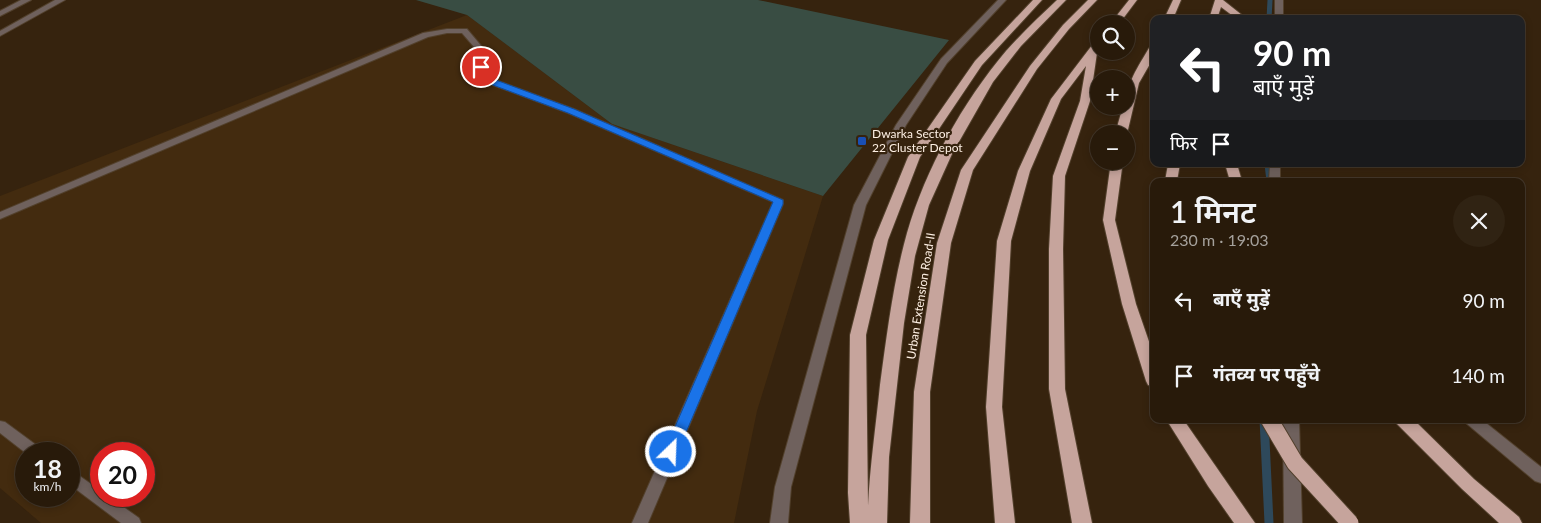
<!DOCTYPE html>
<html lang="hi">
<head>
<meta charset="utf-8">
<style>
  :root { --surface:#281a0a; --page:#302313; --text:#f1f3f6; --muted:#a5a19c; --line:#44382b }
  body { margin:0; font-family:Lato,"Noto Sans Devanagari",sans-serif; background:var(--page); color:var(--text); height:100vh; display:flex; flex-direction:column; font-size:19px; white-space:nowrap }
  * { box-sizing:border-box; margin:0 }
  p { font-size:16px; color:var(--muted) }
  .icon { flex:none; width:28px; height:28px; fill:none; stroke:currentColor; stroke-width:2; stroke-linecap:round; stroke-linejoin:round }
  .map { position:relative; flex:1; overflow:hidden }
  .details { position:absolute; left:1150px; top:178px; width:375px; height:245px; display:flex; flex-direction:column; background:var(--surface); border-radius:10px; box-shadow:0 2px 8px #0003,0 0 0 1px var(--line) }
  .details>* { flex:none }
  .hud { position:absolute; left:1150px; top:15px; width:375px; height:152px; border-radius:10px; box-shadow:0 2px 8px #0003,0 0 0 1px var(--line); background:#202124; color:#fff; overflow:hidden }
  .buttons { position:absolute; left:1090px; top:15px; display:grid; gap:10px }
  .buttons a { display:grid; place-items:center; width:45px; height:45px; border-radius:50%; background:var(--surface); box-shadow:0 2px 8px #0003,0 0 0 1px var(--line); font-size:25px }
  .speed { position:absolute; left:15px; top:442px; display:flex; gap:10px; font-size:25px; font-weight:700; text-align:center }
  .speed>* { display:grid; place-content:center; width:65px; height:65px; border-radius:50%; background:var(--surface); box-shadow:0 2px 8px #0003,0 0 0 1px var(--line); line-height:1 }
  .speed small { font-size:12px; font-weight:400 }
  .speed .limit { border:8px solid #d22; background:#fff; color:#111 }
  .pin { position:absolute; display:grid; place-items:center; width:42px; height:42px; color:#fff; margin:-21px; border:2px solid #fff; border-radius:50%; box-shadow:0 1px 5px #0007 }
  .me { position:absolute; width:55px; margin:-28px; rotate:24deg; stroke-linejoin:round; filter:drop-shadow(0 0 4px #0008) }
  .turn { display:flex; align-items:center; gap:18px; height:105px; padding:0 20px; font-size:22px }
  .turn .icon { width:65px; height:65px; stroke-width:2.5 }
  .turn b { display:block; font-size:35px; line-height:42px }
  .then { display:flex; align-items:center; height:48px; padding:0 20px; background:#0003; gap:10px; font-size:19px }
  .round { display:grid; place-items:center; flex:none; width:52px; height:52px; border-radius:26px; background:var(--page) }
  .summary { display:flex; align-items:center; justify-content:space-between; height:85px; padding:0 20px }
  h1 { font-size:30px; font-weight:600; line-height:38px }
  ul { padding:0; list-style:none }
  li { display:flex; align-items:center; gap:15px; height:75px; padding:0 20px }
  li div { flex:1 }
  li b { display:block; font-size:19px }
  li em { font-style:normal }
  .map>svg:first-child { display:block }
</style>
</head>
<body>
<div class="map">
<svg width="1541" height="523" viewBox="0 0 1541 523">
  <rect width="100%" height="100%" fill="#36230e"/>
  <!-- built -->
  <path fill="#432b0f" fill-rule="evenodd" d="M467,15L612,124L823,196L757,411L734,523H41L0,488V196ZM26,454H69V496H26ZM101,454H144V496H101Z"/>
  <!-- green -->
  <path fill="#394d43" d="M416,0H758L949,40L823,196L612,124L467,15Z"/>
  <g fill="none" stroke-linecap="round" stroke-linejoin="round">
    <!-- stream-far2 -->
    <path stroke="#2e495b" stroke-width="5" d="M1269,19L1270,0"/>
    <!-- stream-far1 -->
    <path stroke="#2e495b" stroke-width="7" d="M1268,164L1270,181"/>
    <!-- stream -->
    <path stroke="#2e495b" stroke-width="9" d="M1264,419L1269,523"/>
    <!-- service casing -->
    <g stroke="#52402c" stroke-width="2">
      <g id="service">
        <path d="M447,29H467L483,48L485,67L496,80L574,109L783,200V204L648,523H632L773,202L568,113L490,84L477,67L475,48L462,33H447L428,37L0,219V212L423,33Z"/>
        <path d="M0,421L5,422L43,450L45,454H27L0,433Z"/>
        <path d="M69,470L74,472L101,491V496H108L139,518L141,523H121L69,484Z"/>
      </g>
    </g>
    <!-- minor casing -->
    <g stroke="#52402c" stroke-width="2">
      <path id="minor" d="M1463,419H1481L1541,467V483L1535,481L1466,423Z"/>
    </g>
    <!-- tertiary casing -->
    <g stroke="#52402c" stroke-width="2">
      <g id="tertiary">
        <path d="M21,0H31L0,16V11Z"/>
        <path d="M55,0H65L0,36V31Z"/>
        <path d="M998,0H1006L947,63L906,125L866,205L791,487L788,523H770L775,487L854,205L896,125L941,59Z"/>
        <rect x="1275" y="0" width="8" height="19"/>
        <path d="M1270,164H1280V181H1269Z"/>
        <path d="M1283,419H1299L1302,523H1284Z"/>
      </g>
    </g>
    <!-- trunk casing -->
    <g stroke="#52402c" stroke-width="2">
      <g id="trunk">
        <path d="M1033,0H1042L982,65L920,157L888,240L866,335L868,506C870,465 876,425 880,385C887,334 893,283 907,233C926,168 963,102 1006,51C1022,33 1040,16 1057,0H1066L1021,46L993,82L952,154L929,205L915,256L904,323L889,457L887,523H850L848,493L850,335L874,240L908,157L975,61Z"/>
        <path d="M1088,0H1097L1069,29L1037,69L973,170L951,243L930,392V523H910L914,392L937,243L961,170L1030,66L1063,25Z"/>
        <path d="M1129,0H1137L1119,24H1110Z"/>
        <path d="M1173,0H1181L1173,19H1164Z"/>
        <path d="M1215,0H1223L1247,19H1237L1221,7L1217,19H1209Z"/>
        <path d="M1099,39L1090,101L1065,176L1063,249L1065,389L1092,523H1072L1049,389V249L1053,176L1080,101L1086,66L1061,99L1030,171L1011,241L1002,407L1015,523H995L986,407L997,241L1018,171L1051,99L1096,40Z"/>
        <path d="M1154,45V57L1139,83L1127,134H1115L1123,106H1126C1126,83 1138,67 1149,48Z"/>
        <path d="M1111,161H1123L1115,220L1136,304L1154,356V387L1148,385L1146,381L1122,304L1103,220Z"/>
        <path d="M1168,164H1180L1177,181H1165Z"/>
        <path d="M1225,164H1237L1242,181H1230Z"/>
        <path d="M1166,419H1183L1255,523H1234L1208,486Z"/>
        <path d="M1395,419H1413L1474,479L1519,517L1522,523H1499L1462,489L1397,424Z"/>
      </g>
    </g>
    <!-- service -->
    <use href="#service" fill="#6f615d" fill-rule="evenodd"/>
    <!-- minor -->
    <use href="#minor" fill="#6f615d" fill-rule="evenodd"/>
    <!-- tertiary -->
    <use href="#tertiary" fill="#6f615d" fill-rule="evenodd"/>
    <!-- trunk -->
    <use href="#trunk" fill="#c6a49c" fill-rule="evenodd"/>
    <!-- trunk-bridge casing -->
    <g stroke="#52402c" stroke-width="19" stroke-linecap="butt">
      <path id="trunk-bridge" d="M1269,419L1295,463L1350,523"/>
    </g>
    <!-- trunk-bridge -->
    <use href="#trunk-bridge" stroke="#c6a49c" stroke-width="17"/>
  </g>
  <!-- route -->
  <path fill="#1a73e8" stroke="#114b97" d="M478,65H484L496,80L574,109L783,200V204L676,456L671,458L666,456L664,452L773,202L568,113L490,84L477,67Z"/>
  <!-- markers -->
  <rect fill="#1a4fb4" stroke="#36230e" stroke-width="2" x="857" y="136" width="10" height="10" rx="2.5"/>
  <g text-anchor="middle" stroke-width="4.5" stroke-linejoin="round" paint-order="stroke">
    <!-- poi labels -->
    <g font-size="12" fill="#fef0e4" stroke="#36230e" text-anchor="start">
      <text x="872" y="138">Dwarka Sector<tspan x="872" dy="14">22 Cluster Depot</tspan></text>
    </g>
    <!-- street labels -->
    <g font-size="12" fill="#fef0e4" stroke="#36230e">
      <text transform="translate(921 296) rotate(-81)" y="4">Urban Extension Road-II</text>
    </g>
  </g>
</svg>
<div class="buttons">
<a><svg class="icon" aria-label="search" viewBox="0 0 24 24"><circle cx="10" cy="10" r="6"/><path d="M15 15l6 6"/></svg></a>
<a>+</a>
<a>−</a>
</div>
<div class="speed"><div>18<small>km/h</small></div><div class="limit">20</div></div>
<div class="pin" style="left:481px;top:67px;background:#d93025"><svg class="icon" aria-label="arrive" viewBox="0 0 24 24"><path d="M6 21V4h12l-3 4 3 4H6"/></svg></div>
<svg class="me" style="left:671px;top:452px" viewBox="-20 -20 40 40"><circle r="17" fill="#1a73e8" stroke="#fff" stroke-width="3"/><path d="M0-11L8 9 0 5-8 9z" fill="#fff"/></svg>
<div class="hud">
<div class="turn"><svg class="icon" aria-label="left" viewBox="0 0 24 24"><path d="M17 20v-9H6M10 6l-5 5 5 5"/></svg><div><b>90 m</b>बाएँ मुड़ें</div></div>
<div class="then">फिर<svg class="icon" aria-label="arrive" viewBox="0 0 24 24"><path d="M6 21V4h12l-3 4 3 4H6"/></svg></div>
</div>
<section class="details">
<div class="summary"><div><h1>1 मिनट</h1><p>230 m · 19:03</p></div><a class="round"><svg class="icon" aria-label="close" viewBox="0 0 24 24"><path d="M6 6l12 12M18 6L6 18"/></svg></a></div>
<ul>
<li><svg class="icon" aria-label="left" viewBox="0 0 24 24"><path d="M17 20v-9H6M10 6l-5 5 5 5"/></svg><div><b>बाएँ मुड़ें</b></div><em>90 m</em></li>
<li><svg class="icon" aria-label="arrive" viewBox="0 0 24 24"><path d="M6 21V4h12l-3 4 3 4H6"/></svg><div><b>गंतव्य पर पहुँचे</b></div><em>140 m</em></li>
</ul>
</section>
</div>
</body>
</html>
